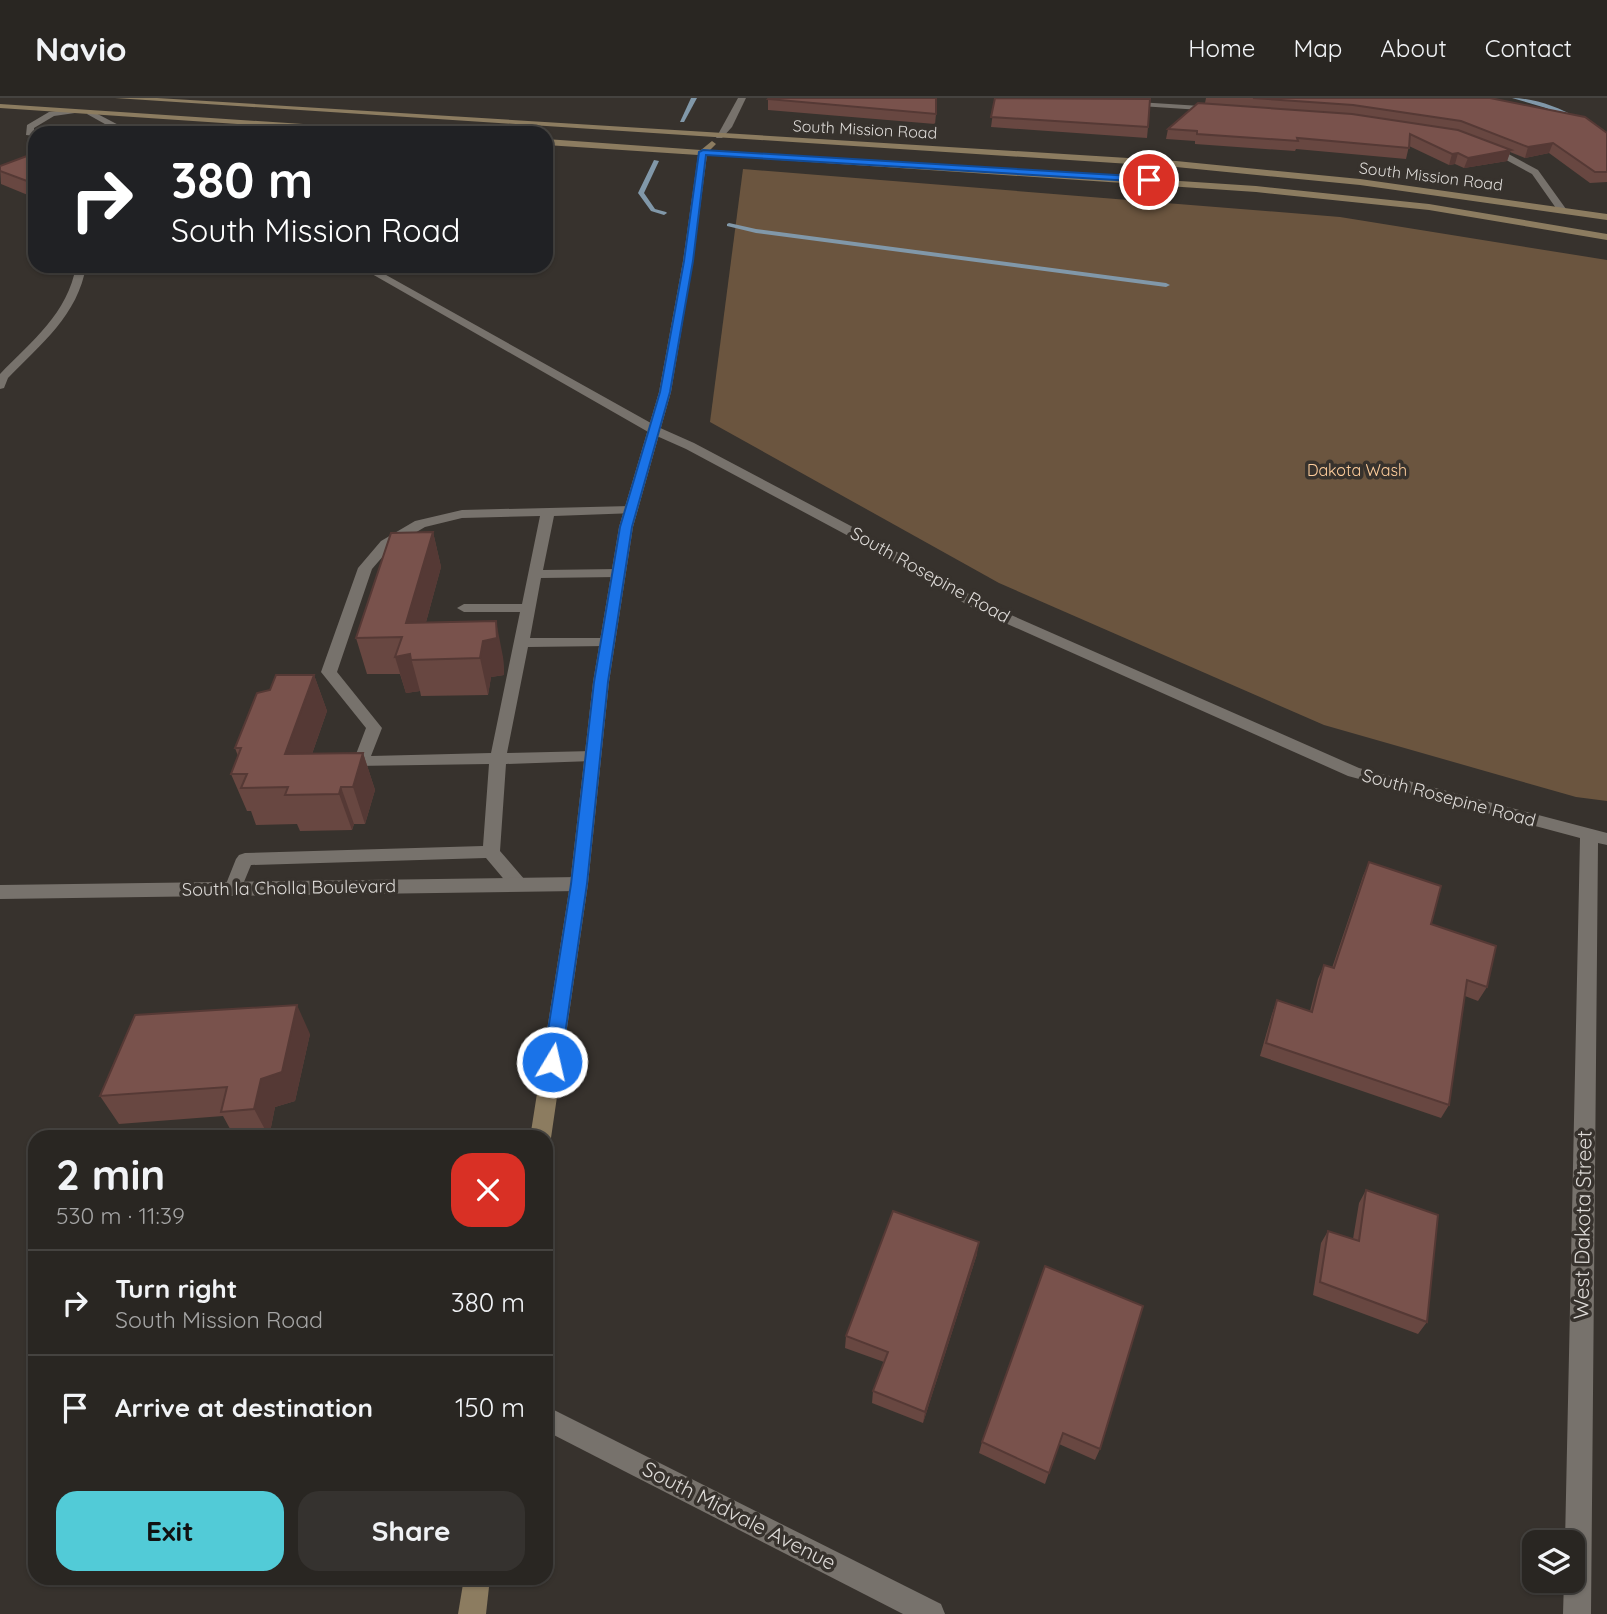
<!DOCTYPE html>
<html lang="en">
<head>
<meta charset="utf-8">
<style>
  :root { --surface:#292622; --page:#35322f; --text:#f1f3f6; --muted:#a5a5a5; --line:#454340; --accent:#52cbd7 }
  body { margin:0; font-family:Quicksand,sans-serif; background:var(--page); color:var(--text); height:100vh; display:flex; flex-direction:column; font-size:26px; white-space:nowrap }
  * { box-sizing:border-box; margin:0 }
  p { font-size:23px; color:var(--muted) }
  .icon { flex:none; width:38px; height:38px; fill:none; stroke:currentColor; stroke-width:2; stroke-linecap:round; stroke-linejoin:round }
  .map { position:relative; flex:1; overflow:hidden }
  .sheet { position:absolute; left:28px; top:1032px; width:525px; height:455px; display:flex; flex-direction:column; background:var(--surface); border-radius:21px; box-shadow:0 2px 5px #0004,0 0 0 2px var(--line) }
  .sheet>* { flex:none }
  .banner { position:absolute; left:28px; top:28px; width:525px; height:147px; border-radius:21px; box-shadow:0 2px 5px #0004,0 0 0 2px var(--line); background:#202124; color:#fff; overflow:hidden }
  .controls { position:absolute; left:1522px; top:1432px; display:grid; gap:14px }
  .controls a { display:grid; place-items:center; width:63px; height:63px; border-radius:14px; background:var(--surface); box-shadow:0 2px 5px #0004,0 0 0 2px var(--line); font-size:35px }
  .pin { position:absolute; display:grid; place-items:center; width:60px; height:60px; color:#fff; margin:-30px; border:4px solid #fff; border-radius:50%; box-shadow:0 2px 7px #0007 }
  .me { position:absolute; width:77px; margin:-38px; rotate:9deg; stroke-linejoin:round; filter:drop-shadow(0 0 5px #0008) }
  .turn { display:flex; align-items:center; gap:24px; height:147px; padding:0 28px; font-size:32px }
  .turn .icon { width:91px; height:91px; stroke-width:2.5 }
  .turn b { display:block; font-size:49px; line-height:60px }
  .round { display:grid; place-items:center; flex:none; width:74px; height:74px; border-radius:21px; background:var(--page) }
  .overview { display:flex; align-items:center; justify-content:space-between; height:119px; padding:0 28px }
  h1 { font-size:42px; font-weight:700; line-height:52px }
  .cta { display:flex; gap:14px; margin-top:auto; padding:14px 28px }
  .cta a { flex:1; height:80px; border-radius:21px; background:var(--accent); color:#111; font-size:28px; font-weight:700; line-height:80px; text-align:center }
  .cta a+a { background:var(--page); color:var(--text) }
  ul { padding:0; list-style:none }
  li { display:flex; align-items:center; gap:21px; height:105px; padding:0 28px; border-top:2px solid var(--line) }
  li div { flex:1 }
  li b { display:block; font-size:26px }
  li em { font-style:normal }
  header { display:flex; align-items:center; gap:42px; box-sizing:border-box; height:98px; padding:0 35px; background:var(--surface); border-bottom:2px solid var(--line) }
  header strong { font-size:33px }
  nav { display:flex; gap:38px; margin-inline-start:auto; font-size:24px }
  .map>svg:first-child { display:block }
</style>
</head>
<body>
<header>
<strong>Navio</strong>
<nav><a>Home</a><a>Map</a><a>About</a><a>Contact</a></nav>
</header>
<div class="map">
<svg width="1607" height="1516" viewBox="0 0 1607 1516">
  <rect width="100%" height="100%" fill="#37322d"/>
  <!-- green -->
  <path fill="#6b553f" d="M743,71L1340,119L1607,162V703L1576,699L1324,627L999,485L710,324Z"/>
  <g fill="none" stroke-linecap="round" stroke-linejoin="round">
    <!-- stream -->
    <g fill="#8198a9" fill-rule="evenodd">
      <path d="M691,0H697L684,24H680Z"/>
      <path d="M1512,0C1533,0 1559,9 1577,20L1572,21L1546,10Z"/>
      <path d="M654,62L659,63L644,95L655,111L666,114L667,115L664,117L651,113L638,95Z"/>
      <path d="M729,125L756,131L1166,185L1170,187L1166,189L756,135L727,128V126Z"/>
    </g>
    <!-- lane -->
    <g fill="#77726c" fill-rule="evenodd">
      <path d="M72,11L75,15L54,18L34,30V34L38,35H35V38L26,37L27,27L49,14Z"/>
      <path d="M76,168H86C78,217 41,246 8,280L4,290L0,291V276C32,243 68,215 76,168Z"/>
      <path d="M631,408L638,412L636,415L554,418L543,472L618,471L625,475L618,479L541,480L530,540H607L614,544L607,548L528,549L507,655L593,653L601,658L593,663L506,666L500,753L525,782L528,787L525,792H513L486,760L251,767L239,796H227L224,791L236,761L239,757L245,755L483,748L489,666L355,668L353,664L366,630L321,574L358,470L381,443L415,423L462,412ZM540,418L522,506H464L457,510L464,514H520L491,655L371,658L382,630L337,574L372,471L391,449L425,429L462,420Z"/>
    </g>
    <!-- street -->
    <g fill="#77726c" fill-rule="evenodd">
      <path d="M738,0H746L732,29L722,40H716Z"/>
      <path d="M1122,3L1216,9L1220,11L1216,13L1125,7Z"/>
      <path d="M90,12L130,33L131,35H121L87,16Z"/>
      <path d="M1486,47H1492L1538,72L1566,111L1564,113H1558L1532,76L1486,51Z"/>
      <path d="M358,168H370L658,329L694,345L866,436L986,506L1359,670L1607,735V747L1598,745L1591,1516H1563L1564,1482H1573V1444H1565L1580,740L1348,678L976,512L856,442L686,351L650,335Z"/>
      <path d="M579,779L585,781L588,786L585,791L579,793L0,801V787Z"/>
      <path d="M546,1308L941,1506L945,1516H903L546,1333Z"/>
    </g>
    <!-- secondary -->
    <g fill="#8c7c60" fill-rule="evenodd">
      <path d="M115,0H157L1176,63L1360,81L1607,116V122L1360,87L1176,69Z"/>
      <path d="M0,6L409,33L413,35H371L0,10Z"/>
      <path d="M546,41L701,52L712,43L716,46L710,52L1256,88L1429,106L1607,136V142L1429,112L1256,94L707,57L693,163L671,294L633,429L609,584L588,786L551,1040L546,1047V1040H530L570,786L593,584L619,429L659,294L683,163L698,57L546,47Z"/>
      <path d="M464,1480H490L486,1516H458Z"/>
    </g>
  </g>
  <!-- wall -->
  <g fill="#684741">
    <path d="M995,0H1149L1148,29L1147,40L991,29Z"/>
    <path d="M1206,0H1490L1607,35V84L1590,85L1549,55L1525,60L1510,54L1507,63L1464,70L1455,66L1449,67L1409,48L1406,61L1296,51L1295,53L1195,46V43L1166,41L1168,31L1205,5Z"/>
    <path d="M768,1L936,16L935,26L768,12Z"/>
    <path d="M35,55V100L1,86L0,68Z"/>
    <path d="M433,434L441,469L426,524L503,559L504,577L491,579L488,597L421,598L420,593L406,595L400,576H367L356,540Z"/>
    <path d="M314,577L327,613L312,656L363,655L375,692L365,726H354L352,732L300,733L297,726L256,727L251,713H247L231,676L238,658L235,650Z"/>
    <path d="M1369,764L1431,826L1487,889L1478,903L1465,898L1449,1007L1441,1020L1260,958L1272,916L1277,902L1310,913L1318,881L1324,867L1332,870L1363,778Z"/>
    <path d="M310,936L295,1003L275,1009L269,1039L235,1040L223,1018L119,1026L100,998Z"/>
    <path d="M1366,1092L1427,1224L1418,1236L1313,1197L1321,1145L1328,1133L1353,1141L1359,1105Z"/>
    <path d="M977,1156L923,1325L872,1305L873,1293L884,1264L845,1250L846,1238Z"/>
    <path d="M1045,1168L1100,1351L1095,1362L1059,1346L1045,1386L979,1355L982,1344Z"/>
  </g>
  <!-- shaded-wall -->
  <g fill="#553935">
    <path d="M1553,45L1549,55L1525,60L1528,49Z"/>
    <path d="M1511,52L1507,63L1464,70L1468,60Z"/>
    <path d="M1458,55L1455,66L1449,67L1452,56Z"/>
    <path d="M433,434L441,469L416,561L406,525Z"/>
    <path d="M496,523L503,559L504,577L491,579L488,597L480,560L483,543Z"/>
    <path d="M410,556L420,593L406,595L395,559Z"/>
    <path d="M314,577L327,613L299,693L285,656Z"/>
    <path d="M363,655L375,692L365,726L353,689Z"/>
    <path d="M341,689L354,726L352,732L339,696Z"/>
    <path d="M297,907L310,936L295,1003L275,1009L269,1039L254,1011L261,981Z"/>
    <path d="M979,1144L977,1156L923,1325L925,1314Z"/>
  </g>
  <!-- building -->
  <g fill="#79524c" stroke="#553935" stroke-width="2">
    <path d="M769,0H936V16L768,1Z"/>
    <path d="M995,0L1150,1L1148,29L991,19Z"/>
    <path d="M1253,0H1490L1585,19L1607,35V74H1595L1553,45L1528,49L1461,23L1353,7Z"/>
    <path d="M1198,5L1352,16L1458,32L1511,52L1468,60L1458,55L1452,56L1410,36L1409,50L1297,40L1298,43L1197,36V33L1168,31Z"/>
    <path d="M35,55V86L0,73V68Z"/>
    <path d="M433,434L406,525L496,523L497,540L483,543L480,560L411,562L410,556L395,559L402,539L356,540L391,435Z"/>
    <path d="M276,577H314L285,656L363,655L353,689H341L339,696L285,697L288,689L241,690L247,676H231L241,650H235L257,595L270,592Z"/>
    <path d="M1369,764L1441,788L1431,826L1496,848L1487,889L1467,882L1449,1007L1266,945L1277,902L1312,914L1324,867L1334,870Z"/>
    <path d="M297,907L282,974L261,981L254,1011L221,1014L227,989L100,998L135,917Z"/>
    <path d="M1366,1092L1438,1117L1427,1224L1320,1184L1328,1133L1359,1143Z"/>
    <path d="M893,1113L979,1144L925,1314L873,1293L888,1254L846,1238Z"/>
    <path d="M1045,1168L1143,1208L1100,1351L1063,1335L1049,1375L982,1344Z"/>
  </g>
  <!-- route -->
  <path fill="#1a73e8" stroke="#114b97" stroke-width="2" d="M703,52L1149,79L1153,82L1149,84L706,57L693,163L670,294L632,429L608,584L587,786L561,964L558,969L552,971L545,969L543,964L571,786L594,584L620,429L660,294L684,163L699,54Z"/>
  <g text-anchor="middle" stroke-width="7" stroke-linejoin="round" paint-order="stroke">
    <!-- far-street labels -->
    <g font-size="16" fill="#dddad7" stroke="#37322d">
      <text transform="translate(865 31) rotate(3)" y="6">South Mission Road</text>
      <text transform="translate(1431 78) rotate(7)" y="6">South Mission Road</text>
    </g>
    <!-- far-park labels -->
    <g font-size="16" fill="#fecd9c" stroke="#37322d">
      <text x="1357" y="378">Dakota Wash</text>
    </g>
    <!-- street labels -->
    <g font-size="18" fill="#dddad7" stroke="#37322d">
      <text transform="translate(930 477) rotate(29)" y="6">South Rosepine Road</text>
      <text transform="translate(1449 700) rotate(15)" y="6">South Rosepine Road</text>
      <text transform="translate(289 790) rotate(-1)" y="6">South la Cholla Boulevard</text>
    </g>
    <!-- near-street labels -->
    <g font-size="21" fill="#dddad7" stroke="#37322d">
      <text transform="translate(1583 1127) rotate(-89)" y="7">West Dakota Street</text>
      <text transform="translate(739 1418) rotate(27)" y="7">South Midvale Avenue</text>
    </g>
  </g>
</svg>
<div class="controls">
<a><svg class="icon" aria-label="layers" viewBox="0 0 24 24"><path d="M12 4l9 5-9 5-9-5zM3 14l9 5 9-5"/></svg></a>
</div>
<div class="pin" style="left:1149px;top:82px;background:#d93025"><svg class="icon" aria-label="arrive" viewBox="0 0 24 24"><path d="M6 21V4h12l-3 4 3 4H6"/></svg></div>
<svg class="me" style="left:552px;top:964px" viewBox="-20 -20 40 40"><circle r="17" fill="#1a73e8" stroke="#fff" stroke-width="3"/><path d="M0-11L8 9 0 5-8 9z" fill="#fff"/></svg>
<div class="banner">
<div class="turn"><svg class="icon" aria-label="right" viewBox="0 0 24 24"><path d="M7 20v-9h11M14 6l5 5-5 5"/></svg><div><b>380 m</b>South Mission Road</div></div>
</div>
<section class="sheet">
<div class="overview"><div><h1>2 min</h1><p>530 m · 11:39</p></div><a class="round" style="background:#d93025;color:#fff"><svg class="icon" aria-label="close" viewBox="0 0 24 24"><path d="M6 6l12 12M18 6L6 18"/></svg></a></div>
<ul>
<li><svg class="icon" aria-label="right" viewBox="0 0 24 24"><path d="M7 20v-9h11M14 6l5 5-5 5"/></svg><div><b>Turn right</b><p>South Mission Road</p></div><em>380 m</em></li>
<li><svg class="icon" aria-label="arrive" viewBox="0 0 24 24"><path d="M6 21V4h12l-3 4 3 4H6"/></svg><div><b>Arrive at destination</b></div><em>150 m</em></li>
</ul>
<div class="cta"><a>Exit</a><a>Share</a></div>
</section>
</div>
</body>
</html>
